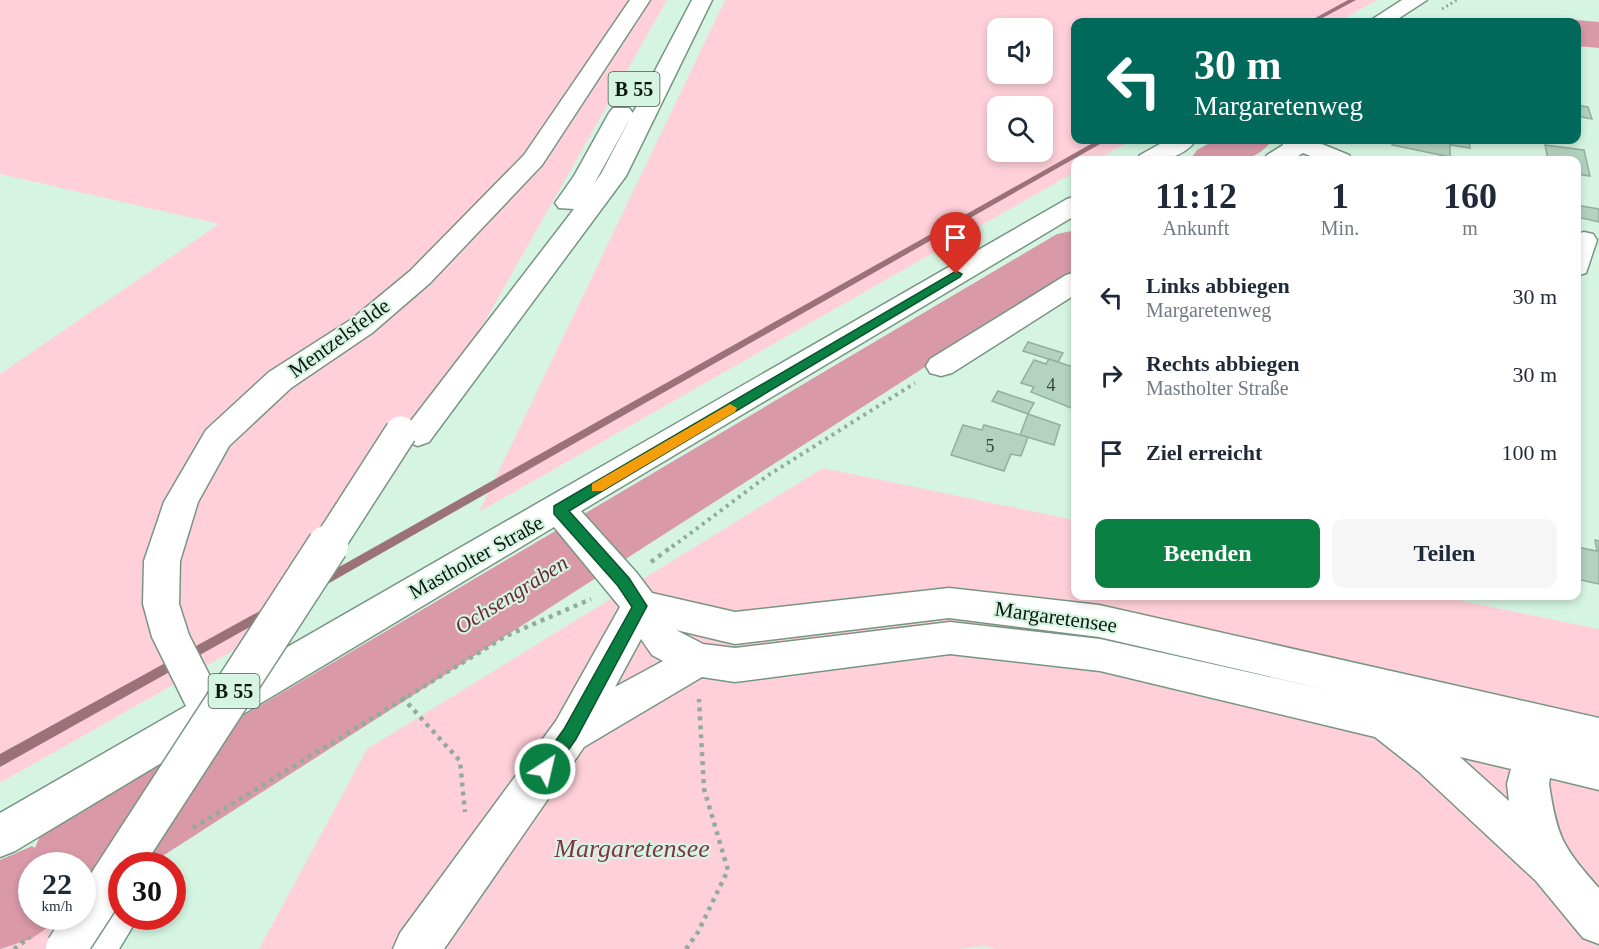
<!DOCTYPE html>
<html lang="de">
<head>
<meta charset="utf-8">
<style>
  :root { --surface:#fff; --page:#f6f6f7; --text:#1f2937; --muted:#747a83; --accent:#0b8043 }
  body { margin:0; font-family:"Times New Roman",serif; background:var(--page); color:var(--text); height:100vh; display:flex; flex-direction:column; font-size:22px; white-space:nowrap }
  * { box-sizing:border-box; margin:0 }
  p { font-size:20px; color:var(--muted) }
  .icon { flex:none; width:33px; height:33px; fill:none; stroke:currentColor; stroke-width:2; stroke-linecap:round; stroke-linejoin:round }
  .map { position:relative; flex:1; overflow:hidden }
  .drawer { position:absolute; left:1071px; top:156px; width:510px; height:444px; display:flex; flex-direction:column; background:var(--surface); border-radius:12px; box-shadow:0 3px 9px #0003 }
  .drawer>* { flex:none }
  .guide { position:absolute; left:1071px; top:18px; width:510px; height:126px; border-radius:12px; box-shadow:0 3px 9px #0003; background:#00695c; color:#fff; overflow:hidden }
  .controls { position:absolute; left:987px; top:18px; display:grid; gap:12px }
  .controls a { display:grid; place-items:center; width:66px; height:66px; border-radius:12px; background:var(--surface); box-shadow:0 3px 9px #0003; font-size:30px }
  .speed { position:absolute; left:18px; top:852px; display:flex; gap:12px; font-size:30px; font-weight:700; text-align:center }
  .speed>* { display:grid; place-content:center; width:78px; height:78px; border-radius:50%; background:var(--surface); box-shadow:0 3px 9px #0003; line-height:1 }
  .speed small { font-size:15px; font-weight:400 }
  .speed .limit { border:9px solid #d22; background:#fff; color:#111 }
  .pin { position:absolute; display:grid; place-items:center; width:51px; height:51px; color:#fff; margin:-62px -26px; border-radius:50% 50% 50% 0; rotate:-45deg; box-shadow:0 0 6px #0007 }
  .pin .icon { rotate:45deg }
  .me { position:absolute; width:66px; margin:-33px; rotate:35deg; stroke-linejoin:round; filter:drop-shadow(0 0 4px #0008) }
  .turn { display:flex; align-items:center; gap:21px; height:126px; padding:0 24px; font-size:27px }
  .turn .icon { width:78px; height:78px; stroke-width:2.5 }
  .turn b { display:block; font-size:42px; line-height:51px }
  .eta { display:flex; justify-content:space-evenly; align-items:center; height:102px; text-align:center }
  .eta b { font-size:36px; font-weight:700; line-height:42px }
  .cta { display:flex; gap:12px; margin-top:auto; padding:12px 24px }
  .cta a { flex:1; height:69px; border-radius:12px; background:var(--accent); color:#fff; font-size:24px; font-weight:700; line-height:69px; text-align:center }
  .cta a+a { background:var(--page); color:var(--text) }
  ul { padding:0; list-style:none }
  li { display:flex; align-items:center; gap:18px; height:78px; padding:0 24px }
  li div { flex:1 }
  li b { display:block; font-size:22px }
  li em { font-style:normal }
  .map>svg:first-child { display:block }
</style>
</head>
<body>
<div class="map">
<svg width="1599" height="949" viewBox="0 0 1599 949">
  <rect width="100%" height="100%" fill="#d5f5e2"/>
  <!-- green -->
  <g fill="#ffd0da" fill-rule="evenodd">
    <path d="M0,0H667L421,434L305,610L0,783V374L219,224L0,174Z"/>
    <path d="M725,0H1377L1338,22H1076V140H1132L1096,160H1076L1075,172L479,512ZM998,28H1042V74H998ZM998,106H1042V152H998Z"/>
    <path d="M823,468L1075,520L1076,596H1438L1599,629V949H996L983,946L960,949H259L367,749Z"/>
    <path d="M218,749L144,865L122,866L91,949H0V880ZM32,866H82V916H32Z"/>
  </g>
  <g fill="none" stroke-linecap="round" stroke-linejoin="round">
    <!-- stream -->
    <g fill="#9b727a" fill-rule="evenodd">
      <path d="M1348,0H1356L1315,22H1308Z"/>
      <path d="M1098,140H1107L324,586L320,588L316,586L314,583L316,580Z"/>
      <path d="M267,607L271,609L273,612L271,615L0,767V754Z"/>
    </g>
    <!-- river -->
    <g fill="#d999a8" fill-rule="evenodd">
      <path d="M1576,20L1599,22V48L1576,46V22H1568Z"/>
      <path d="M1215,140H1272C1253,168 1220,160 1190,160L1197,150Z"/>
      <path d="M1076,230V270L147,866H122V882L82,903V866H32V916H64L31,939L0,949V860L32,846L35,848L40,836L1057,234Z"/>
    </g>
  </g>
  <!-- building -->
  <g fill="#b3d2c0" stroke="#91af9d" stroke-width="1.5">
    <path d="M1576,105L1588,107L1592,119L1576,116Z"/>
    <path d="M1392,140H1450V157L1392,145Z"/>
    <path d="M1450,140H1469L1470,148L1451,145Z"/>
    <path d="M1545,145L1584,150L1590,176L1576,174V160H1548Z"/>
    <path d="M1576,205L1599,209V222L1577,217Z"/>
    <path d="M1028,342L1063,353L1058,362L1023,351Z"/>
    <path d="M1049,359L1076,368V410L1031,392L1034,387L1021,383L1034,360L1046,364Z"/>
    <path d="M998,391L1034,403L1028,414L992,401Z"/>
    <path d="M1028,414L1060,425L1054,445L1020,435Z"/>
    <path d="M963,425L982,430L984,425L1028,437L1021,456L1011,454L1004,471L951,455Z"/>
    <path d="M1595,540L1599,541V584L1576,579V547L1597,551Z"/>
  </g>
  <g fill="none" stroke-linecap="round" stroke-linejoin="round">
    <!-- minor casing -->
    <g stroke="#789584" stroke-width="3">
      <g id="minor">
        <path d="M630,0H650L542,165L430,283L372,333L291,388L229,446L198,502L180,561L179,604L189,635L216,688L1067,199L1076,196V215L581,511L636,572L652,593L735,612L949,588L1099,605L1599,718V790L1550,778L1549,784C1557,838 1563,847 1599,888V944L1583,938L1536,881L1418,771L1375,737L1100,671L950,654L735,682L702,677L584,747L444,949H393L400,933L556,721L620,607L554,527L15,851L0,857V813L186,706L152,637L143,604L144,561L164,502L206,430L269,372L352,319L410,271L524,155ZM949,618L1099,637L1332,691L1100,639L950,622L735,648L703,644L676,630L735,644ZM641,639L652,655L663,661L615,687ZM1460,757L1511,769L1507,784L1509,801Z"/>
        <path d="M1402,0H1427L1393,22H1368Z"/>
        <path d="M1167,140H1196C1183,159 1157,162 1137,160L1140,155Z"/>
        <path d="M1280,140H1312L1349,155L1352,160H1320L1303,153L1292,160H1264L1267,155L1283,145Z"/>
        <path d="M1584,232L1593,234L1597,240L1586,273L1576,276V234Z"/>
        <path d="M1076,272V294L952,373L941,376L930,373L926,366L930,359L1066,275Z"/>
      </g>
    </g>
    <!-- major casing -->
    <g stroke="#789584" stroke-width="3">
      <g id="major">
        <path d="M692,0H712L626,176L429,442L418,446L407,442L402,434L407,426L574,209L559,208L555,203L574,176L609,113L613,108H629L633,113L594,184L601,174Z"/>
        <path d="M122,882V916H139L119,949H70C81,924 96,892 122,882Z"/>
      </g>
    </g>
    <!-- path-far2 -->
    <path stroke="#92ab9c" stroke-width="3" stroke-dasharray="2 3" stroke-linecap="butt" d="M1442,9L1457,0"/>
    <!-- path-far1 -->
    <path stroke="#92ab9c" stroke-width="4" stroke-dasharray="3 4.5" stroke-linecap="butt" d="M672,547L767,476L915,383"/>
    <!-- path -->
    <g stroke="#92ab9c" stroke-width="4.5" stroke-dasharray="4 5" stroke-linecap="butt">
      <path d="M651,562L674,545"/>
      <path d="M402,697L460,761L465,812"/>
      <path d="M193,828L506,636L591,599"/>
      <path d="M14,949L30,937"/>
      <path d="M686,949L698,932L728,870L704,789L699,699"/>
    </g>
    <!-- minor -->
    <use href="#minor" fill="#fff" fill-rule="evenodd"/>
    <!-- major -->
    <use href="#major" fill="#fff" fill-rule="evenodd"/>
    <!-- major-bridge-far1 casing -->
    <g stroke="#789584" stroke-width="34" stroke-linecap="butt">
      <path id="major-bridge-far1" d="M327,547L401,432"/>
    </g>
    <!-- major-bridge casing -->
    <g stroke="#789584" stroke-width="43" stroke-linecap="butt">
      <path id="major-bridge" d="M66,949L328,545"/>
    </g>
    <!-- major-bridge-far1 -->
    <use href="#major-bridge-far1" stroke="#fff" stroke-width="31"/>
    <!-- major-bridge -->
    <use href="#major-bridge" stroke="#fff" stroke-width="40"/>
  </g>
  <!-- route -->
  <path fill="#0b8043" stroke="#07532c" stroke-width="1.5" d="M956,271L962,274L960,277L569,511L629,578L647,606L576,739L551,775L545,777L539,775L537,769L539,764L564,729L632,607L618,586L554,514V506Z"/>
  <!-- slow -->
  <path fill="#f59e0b" d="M730,404L737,408L735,412L602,491H592V484Z"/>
  <g text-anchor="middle" stroke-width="4.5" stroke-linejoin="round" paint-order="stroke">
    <!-- number labels -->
    <g font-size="18" fill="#35463c">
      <text x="1051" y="391">4</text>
      <text x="990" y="452">5</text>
    </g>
    <!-- shield labels -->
    <g fill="#d5f5e2" stroke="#485a4f" stroke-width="1.5">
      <rect x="608.5" y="72" width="51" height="34" rx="4.5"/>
      <rect x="208.5" y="674" width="51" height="34" rx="4.5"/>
    </g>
    <g font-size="20" font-weight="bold" fill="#0b1710">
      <text x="634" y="96">B 55</text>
      <text x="234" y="698">B 55</text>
    </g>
    <!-- street labels -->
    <g font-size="21" fill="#0b1710" stroke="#d5f5e2">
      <text transform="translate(339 338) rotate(-36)" y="7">Mentzelsfelde</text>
      <text transform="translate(476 557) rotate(-29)" y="7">Mastholter Straße</text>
      <text transform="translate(1056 617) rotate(8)" y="7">Margaretensee</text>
    </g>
    <!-- water labels -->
    <g font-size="22" font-style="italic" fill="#72263e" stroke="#d5f5e2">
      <text transform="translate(511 594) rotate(-32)" y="8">Ochsengraben</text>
    </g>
    <!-- near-park labels -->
    <g font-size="26" font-style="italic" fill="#82344b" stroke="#d5f5e2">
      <text x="632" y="857">Margaretensee</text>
    </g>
  </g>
</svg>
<div class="controls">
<a><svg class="icon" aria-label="sound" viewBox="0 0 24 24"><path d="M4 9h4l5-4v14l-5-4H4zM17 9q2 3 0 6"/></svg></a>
<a><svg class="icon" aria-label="search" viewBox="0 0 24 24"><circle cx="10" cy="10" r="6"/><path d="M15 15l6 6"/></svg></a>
</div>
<div class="speed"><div>22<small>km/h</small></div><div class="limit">30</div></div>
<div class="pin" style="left:956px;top:274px;background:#d93025"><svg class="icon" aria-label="arrive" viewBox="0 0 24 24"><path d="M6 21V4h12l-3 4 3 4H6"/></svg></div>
<svg class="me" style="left:545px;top:769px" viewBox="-20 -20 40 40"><circle r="17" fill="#0b8043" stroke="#fff" stroke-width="3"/><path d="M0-11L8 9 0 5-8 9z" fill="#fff"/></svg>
<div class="guide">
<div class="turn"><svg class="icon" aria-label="left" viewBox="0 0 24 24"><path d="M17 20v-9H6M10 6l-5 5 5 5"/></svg><div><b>30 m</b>Margaretenweg</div></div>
</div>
<section class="drawer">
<div class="eta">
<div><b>11:12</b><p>Ankunft</p></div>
<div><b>1</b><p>Min.</p></div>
<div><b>160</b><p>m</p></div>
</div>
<ul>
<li><svg class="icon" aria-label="left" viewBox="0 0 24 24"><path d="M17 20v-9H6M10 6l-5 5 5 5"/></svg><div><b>Links abbiegen</b><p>Margaretenweg</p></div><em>30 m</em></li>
<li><svg class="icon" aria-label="right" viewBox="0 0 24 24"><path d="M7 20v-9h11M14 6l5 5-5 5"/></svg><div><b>Rechts abbiegen</b><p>Mastholter Straße</p></div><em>30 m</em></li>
<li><svg class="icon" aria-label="arrive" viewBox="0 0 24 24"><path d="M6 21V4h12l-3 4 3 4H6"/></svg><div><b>Ziel erreicht</b></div><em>100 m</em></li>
</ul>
<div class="cta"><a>Beenden</a><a>Teilen</a></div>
</section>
</div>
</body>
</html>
